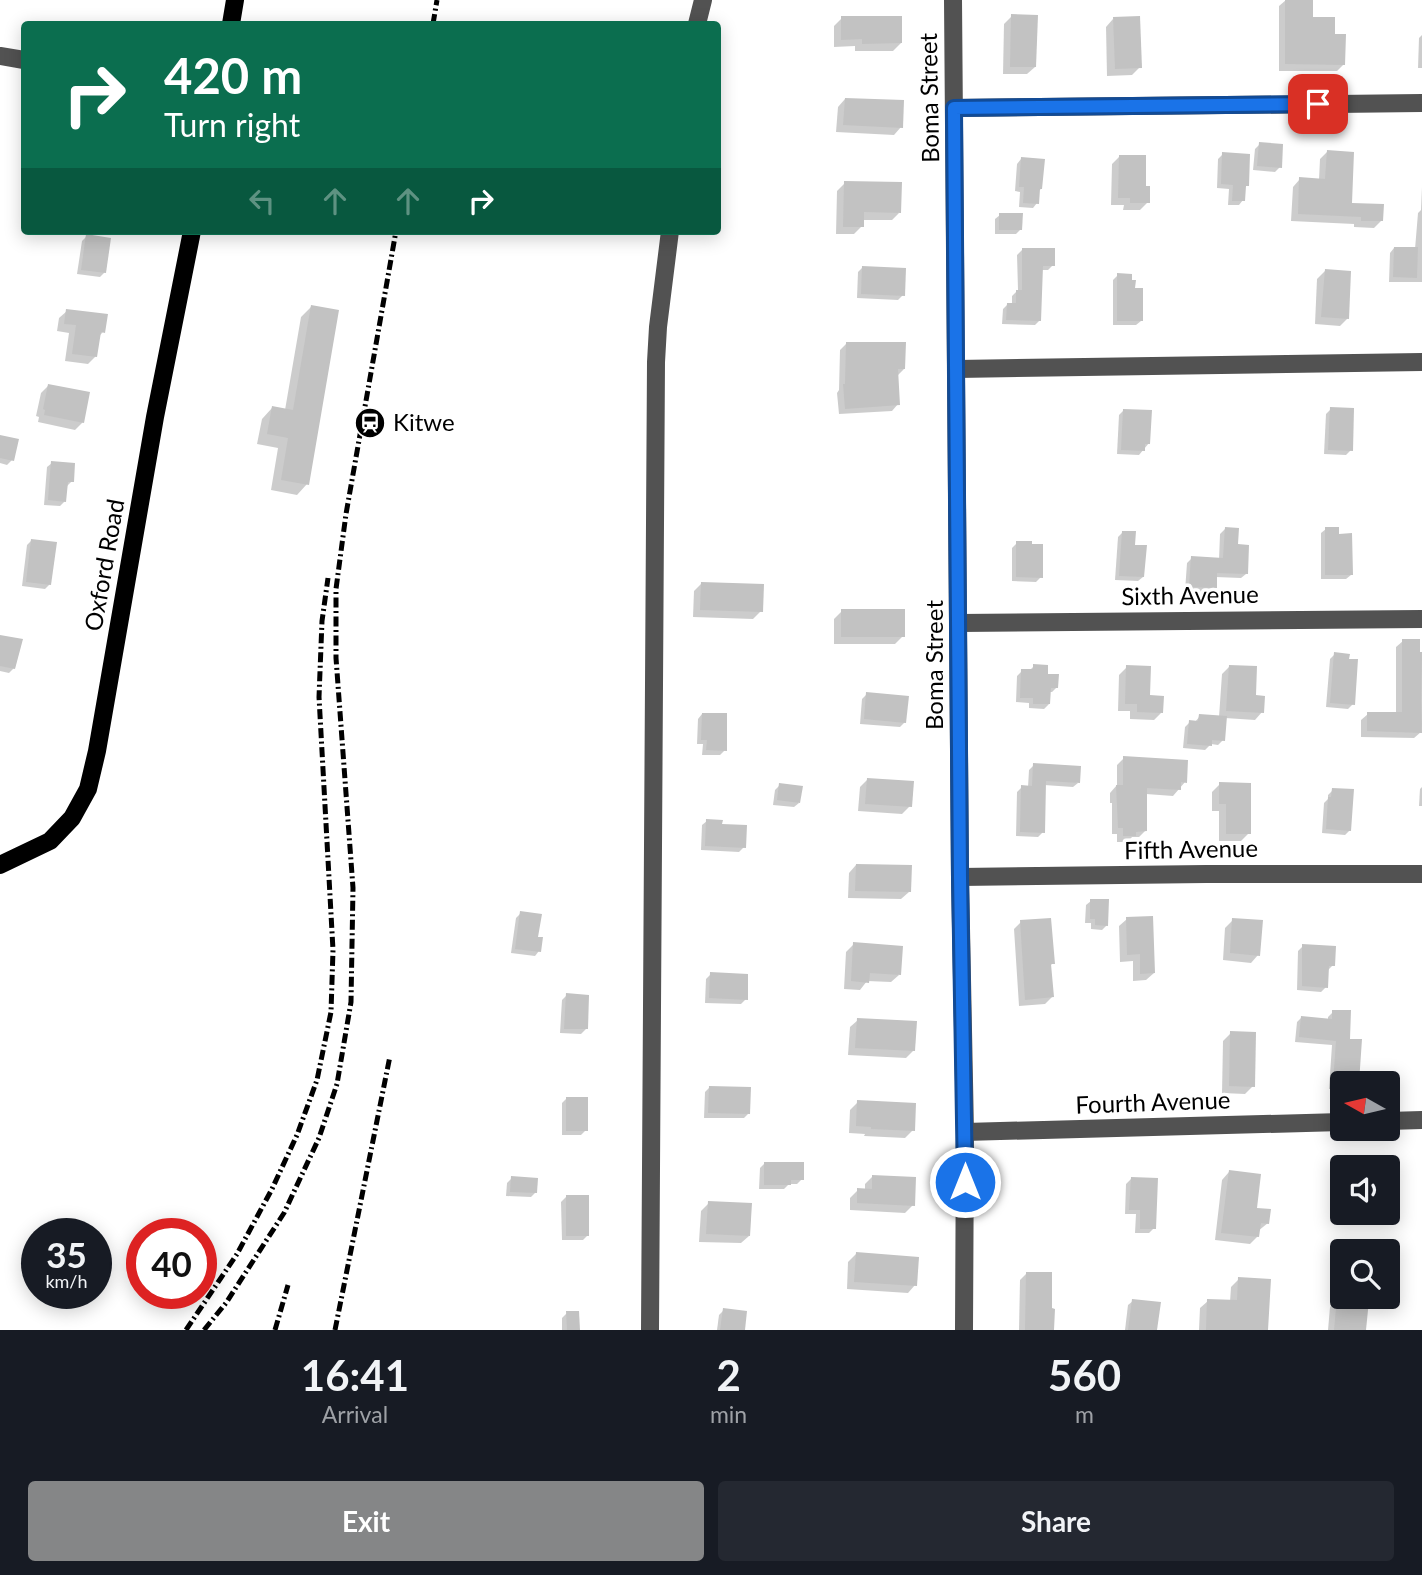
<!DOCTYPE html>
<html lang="en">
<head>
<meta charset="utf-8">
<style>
  :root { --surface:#171b24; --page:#242831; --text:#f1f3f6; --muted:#9ea1a6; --accent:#858687 }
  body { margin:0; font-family:Lato,sans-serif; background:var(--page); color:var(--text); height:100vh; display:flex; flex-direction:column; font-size:26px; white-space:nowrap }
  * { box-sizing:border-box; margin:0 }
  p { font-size:23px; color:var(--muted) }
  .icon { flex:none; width:38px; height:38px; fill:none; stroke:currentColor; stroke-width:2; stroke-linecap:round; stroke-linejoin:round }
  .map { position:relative; height:1330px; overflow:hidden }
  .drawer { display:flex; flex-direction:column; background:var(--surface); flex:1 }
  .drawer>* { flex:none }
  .top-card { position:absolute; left:21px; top:21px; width:700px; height:214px; border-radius:7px; box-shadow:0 4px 18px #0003; background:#0b6e4f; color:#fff; overflow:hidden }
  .needle { width:46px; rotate:278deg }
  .controls { position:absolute; left:1330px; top:1071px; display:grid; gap:14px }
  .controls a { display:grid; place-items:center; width:70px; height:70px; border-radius:7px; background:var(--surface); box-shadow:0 4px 18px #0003; font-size:35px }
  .speed { position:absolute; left:21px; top:1218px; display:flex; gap:14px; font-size:35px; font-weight:700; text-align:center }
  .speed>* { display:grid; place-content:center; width:91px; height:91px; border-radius:50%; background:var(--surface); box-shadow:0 4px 18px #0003; line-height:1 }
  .speed small { font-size:18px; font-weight:400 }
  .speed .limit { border:10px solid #d22; background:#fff; color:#111 }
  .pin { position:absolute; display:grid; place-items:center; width:60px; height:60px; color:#fff; margin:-30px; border-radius:14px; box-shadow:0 4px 10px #0006 }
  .me { position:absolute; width:77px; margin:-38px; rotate:0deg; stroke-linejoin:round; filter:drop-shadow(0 0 5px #0008) }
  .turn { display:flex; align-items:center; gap:24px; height:147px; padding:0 28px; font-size:32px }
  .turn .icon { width:91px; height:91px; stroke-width:2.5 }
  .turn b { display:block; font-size:49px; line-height:60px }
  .lanes { display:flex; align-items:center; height:66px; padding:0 28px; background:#0003; justify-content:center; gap:35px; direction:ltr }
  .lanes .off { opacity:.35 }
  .eta { display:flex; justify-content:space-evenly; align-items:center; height:119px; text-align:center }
  .eta b { font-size:42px; font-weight:700; line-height:49px }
  .button { display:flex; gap:14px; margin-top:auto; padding:14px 28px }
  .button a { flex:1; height:80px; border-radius:7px; background:var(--accent); color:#fff; font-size:28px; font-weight:700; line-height:80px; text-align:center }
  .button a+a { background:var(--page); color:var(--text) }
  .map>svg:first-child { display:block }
</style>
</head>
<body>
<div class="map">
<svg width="1422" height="1330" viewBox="0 0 1422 1330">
  <rect width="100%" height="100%" fill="#fff"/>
  <!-- shadow -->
  <g fill="#0003">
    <path d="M1286,0H1311V18L1333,35L1344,64L1337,71H1279V6Z"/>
    <path d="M1012,16L1035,67L1027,74H1003L1004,24Z"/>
    <path d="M842,18L901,43L893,51H855V46L834,47V26Z"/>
    <path d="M1113,19L1140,67L1132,75L1107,76L1106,27Z"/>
    <path d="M1422,35V68H1418L1419,38Z"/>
    <path d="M845,99L901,127L894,135L836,132L838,107Z"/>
    <path d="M1260,144L1280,167L1275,172L1253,170L1255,149Z"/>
    <path d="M1327,152L1350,205L1382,220L1374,228L1354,227V224L1291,221L1293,187L1300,179L1319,180L1320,159Z"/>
    <path d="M1223,154L1247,185L1244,188L1243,200L1239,205H1228L1229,189L1217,188L1218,159Z"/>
    <path d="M1119,157L1144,187L1148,202L1140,210H1123L1124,205H1111L1112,164Z"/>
    <path d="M1021,159L1041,189L1038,191L1037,203L1033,208L1019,207L1020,192L1015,191L1017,164Z"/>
    <path d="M845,183L899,213L892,220H862V226L854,234H836L837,191Z"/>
    <path d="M1422,187V282H1389L1390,253L1394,248L1415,249L1418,213L1421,210Z"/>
    <path d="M1000,215L1020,230L1016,234H995V219Z"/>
    <path d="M87,236L105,272L100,277L77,274L82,241Z"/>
    <path d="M1022,250L1053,265L1048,270H1042L1040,320L1035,325L1002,324L1003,309L1008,304L1012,305V296L1018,290L1017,255Z"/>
    <path d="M863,267L903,295L898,300L857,298L858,272Z"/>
    <path d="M1325,271L1348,318L1340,326L1315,324L1317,279Z"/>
    <path d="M1118,275L1134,289L1141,321L1136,325H1113V280Z"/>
    <path d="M311,307L307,484L297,495L271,490L278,448L257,444L262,419L272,408L285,410L301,317Z"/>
    <path d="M67,311L103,332L98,337L96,356L88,364L65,361L69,333L57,331L59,318Z"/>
    <path d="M846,344L904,369L897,376L898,404L892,411L839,414L837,393L839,390L840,350Z"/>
    <path d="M49,385L83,422L75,430L38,422L39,417L36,416L41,393Z"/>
    <path d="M1331,409L1351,450L1346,455L1324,454L1326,414Z"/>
    <path d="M1124,410L1149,443L1139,455L1117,454L1119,415Z"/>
    <path d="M0,439L12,460L7,465L0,463Z"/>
    <path d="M52,463L72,481L67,486L65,501L60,506L44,505L47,467Z"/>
    <path d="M1225,529L1236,546L1246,574L1241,578L1215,577V587L1210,592L1185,591L1187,563L1192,558L1219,560L1220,534Z"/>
    <path d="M1326,529L1337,535L1351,575L1346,579H1321V533Z"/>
    <path d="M1123,532L1133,546L1143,577L1138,581L1115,580L1118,537Z"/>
    <path d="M32,540L50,584L45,589L22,586L27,545Z"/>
    <path d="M1017,543L1041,577L1036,582L1012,581V548Z"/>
    <path d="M702,583L761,611L753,619L693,617L694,591Z"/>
    <path d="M842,611L903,636L895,644H834V619Z"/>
    <path d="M0,637L14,668L9,673L0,671Z"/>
    <path d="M1403,641L1418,654H1422V726L1421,732L1414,738L1361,737V720L1368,714H1396V647Z"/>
    <path d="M1335,654L1353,704L1348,709L1326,707L1330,659Z"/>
    <path d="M1034,666L1057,687L1052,692H1049V704L1044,709L1029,708V703L1016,702L1017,676L1022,671H1029Z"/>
    <path d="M1127,667L1148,697L1161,713L1154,720L1130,719V711H1118L1119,675Z"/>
    <path d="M1229,667L1254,697L1262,712L1255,720L1225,718L1223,740L1218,745L1211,744L1205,750L1183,748L1185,727L1190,722H1195L1200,716L1219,717L1222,674Z"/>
    <path d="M867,694L905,722L900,727L860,724L862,699Z"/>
    <path d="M702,714L725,750L720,755H702L703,744H697L698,719Z"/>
    <path d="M1124,758L1185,782L1173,796L1146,794L1145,831L1139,837H1132L1128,842H1117V834H1112V803H1110V793L1117,785V765Z"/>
    <path d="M1034,765L1078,783L1073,787L1044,785L1043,832L1038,837L1016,836L1017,792L1022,787H1028L1029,770Z"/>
    <path d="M868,779L910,806L902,814L858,811L860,787Z"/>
    <path d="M1220,784L1249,833L1241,841H1219V811H1212V792Z"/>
    <path d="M780,785L799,803L794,807L773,805L775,790Z"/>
    <path d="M1422,787V806H1419L1420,789Z"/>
    <path d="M1333,790L1350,830L1345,835L1322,833L1324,803L1328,799V795Z"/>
    <path d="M707,821L721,825L744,847L739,852L701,850L702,825Z"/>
    <path d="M856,865L909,892L901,899L848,898L849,873Z"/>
    <path d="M1091,901L1107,925L1102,930L1091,929V923H1085L1086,905Z"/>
    <path d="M521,913L536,938L539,951L535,956L511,953L516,918Z"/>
    <path d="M1127,919L1154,973L1146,980L1133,981V961L1120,962L1119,926Z"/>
    <path d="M1233,920L1258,955L1251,963L1223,960L1225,928Z"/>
    <path d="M1021,922L1053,963L1049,967L1052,997L1045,1004L1019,1006L1014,929Z"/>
    <path d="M854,944L899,975L891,982L867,981L860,990L844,989L846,952Z"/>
    <path d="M1303,946L1333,965L1328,970L1326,987L1321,992L1297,990L1298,951Z"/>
    <path d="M711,974L746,999L741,1004L705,1003L706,979Z"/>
    <path d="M567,995L586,1029L581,1034L560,1033L562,1000Z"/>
    <path d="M1333,1012L1348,1040L1360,1041L1358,1083H1342V1089H1329L1332,1045L1295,1042L1297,1022L1302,1017L1328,1020V1017Z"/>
    <path d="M858,1020L914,1050L906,1058L848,1055L850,1027Z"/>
    <path d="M1231,1033L1253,1086L1245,1094L1222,1093L1223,1041Z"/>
    <path d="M710,1087L748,1114L744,1118H704L705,1092Z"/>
    <path d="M567,1098L586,1130L581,1135H562V1103Z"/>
    <path d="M858,1102L913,1130L905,1138L864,1136L865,1134L849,1133L850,1110Z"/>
    <path d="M764,1164L802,1179L797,1184H789L784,1189H759L760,1168Z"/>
    <path d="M1229,1172L1255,1209L1268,1223L1258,1231V1236L1250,1244L1215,1240L1222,1180Z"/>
    <path d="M873,1176L913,1205L905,1213L850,1210V1198L858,1190H865V1184Z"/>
    <path d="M512,1178L536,1192L531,1197L506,1196L507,1183Z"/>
    <path d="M1131,1179L1154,1228L1149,1233H1135L1136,1214H1125L1126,1184Z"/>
    <path d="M566,1197L588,1235L583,1240H562L561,1202Z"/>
    <path d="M709,1203L749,1236L741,1243L699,1242L701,1211Z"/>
    <path d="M856,1254L915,1285L908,1293L847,1289L848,1262Z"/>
    <path d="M1027,1273L1052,1330H1019L1020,1280Z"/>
    <path d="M1239,1279L1266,1330H1199L1200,1308L1208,1301L1230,1302L1231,1287Z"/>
    <path d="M1338,1299L1364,1330H1328L1330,1307Z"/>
    <path d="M1133,1301L1155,1330H1125L1128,1305Z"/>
    <path d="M724,1310L743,1330H717L719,1315Z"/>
    <path d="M567,1313L579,1330H562V1318Z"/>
  </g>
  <!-- building -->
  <g fill="#c2c2c2">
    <path d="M1285,0H1313V17H1335V34H1346L1345,65L1285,64Z"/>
    <path d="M1011,14L1038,15L1036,67H1010Z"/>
    <path d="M841,16H902V43L862,44V39L841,40Z"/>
    <path d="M1140,16L1142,68L1115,69L1113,17Z"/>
    <path d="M845,98L904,100L903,128L843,125Z"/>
    <path d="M1259,142L1283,144L1282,168L1257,166Z"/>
    <path d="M1327,150L1354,152L1352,203L1384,204L1383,221H1361V217L1298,214L1299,177L1325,179Z"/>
    <path d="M1222,152L1250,154L1249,186H1246L1245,201H1232L1233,185L1221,184Z"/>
    <path d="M1119,155H1146V186H1150V203H1130V198H1118Z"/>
    <path d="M1021,157L1045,159L1042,189H1040L1039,204L1023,203L1024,187H1019Z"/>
    <path d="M844,181L902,182L901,213L864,212V227H843Z"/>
    <path d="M999,213H1023L1022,230H999Z"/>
    <path d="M86,234L111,238L106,273L81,270Z"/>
    <path d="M1394,247H1418L1417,278L1393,277Z"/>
    <path d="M1022,248H1055V266H1043L1041,321L1006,320L1007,303H1016V290H1022Z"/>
    <path d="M862,266L906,268L905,296L861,294Z"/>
    <path d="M1325,269L1351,271L1349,319L1321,317Z"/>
    <path d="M1117,273L1132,274V280H1136L1135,288H1143V321H1117Z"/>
    <path d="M311,305L339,310L309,485L281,480L288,438L267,434L272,406L293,410Z"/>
    <path d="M66,309L108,314L105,333L101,332L97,357L72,354L76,325L64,324Z"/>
    <path d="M846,342H906L905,369H898L900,405L845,409L843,384H845Z"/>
    <path d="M48,384L90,392L84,423L44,415L45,410L43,409Z"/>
    <path d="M1330,407L1354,408L1353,451L1328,450Z"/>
    <path d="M1123,409L1152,410L1150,444H1145V451L1121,450Z"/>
    <path d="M0,435L19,439L14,461L0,458Z"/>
    <path d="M51,461L75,463L74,482H68L66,502L48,500Z"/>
    <path d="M1225,527L1239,528L1238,544L1249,545L1248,574L1217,573V588L1189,587L1191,556L1223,558Z"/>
    <path d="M1325,527H1339V534L1352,533L1353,575H1325Z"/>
    <path d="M1122,531H1136L1135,545H1147L1144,577L1119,576Z"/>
    <path d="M31,539L57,542L51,585L26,582Z"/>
    <path d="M1016,541H1032V544H1043V578L1016,577Z"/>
    <path d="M701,582L764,584L763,612L700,610Z"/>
    <rect x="841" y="609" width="64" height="28"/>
    <path d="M0,635L23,639L15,669L0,666Z"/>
    <path d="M1402,639H1420V652H1422L1421,700L1422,733L1367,731V712H1402Z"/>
    <path d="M1334,652L1350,654L1349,659H1358L1355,705L1330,703Z"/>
    <path d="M1033,664L1048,665V674H1059L1058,688H1051L1050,704H1033V698H1020L1021,669H1033Z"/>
    <path d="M1126,665L1151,666L1150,695L1164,696L1163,713L1137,712V704H1125Z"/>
    <path d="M1229,665L1257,666L1256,695L1265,696L1264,713L1226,711Z"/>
    <path d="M866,692L909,696L906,723L864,719Z"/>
    <path d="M702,713H727V751L706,750L707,740H701Z"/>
    <path d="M1199,714L1227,716L1225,741L1212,740V746L1187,744L1189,720L1198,721Z"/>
    <path d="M1123,756L1188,760L1187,783L1181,782V790L1147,788V831L1136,832V836H1123V828H1118L1116,785H1123Z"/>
    <path d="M1033,763L1081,766L1080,783L1046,781L1045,833L1020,832L1021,785L1032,786Z"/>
    <path d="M867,778L914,781L912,807L865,804Z"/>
    <path d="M1219,782L1251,783V834H1226V804H1219Z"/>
    <path d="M779,783L803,786L800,803L777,800Z"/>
    <path d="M1332,788L1354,789L1351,831L1326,829L1328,797H1331Z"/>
    <path d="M706,819L723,820L722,824L747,825L746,848L705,846Z"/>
    <path d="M856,864L912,865L911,892L855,891Z"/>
    <path d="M1090,899H1109L1108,926L1095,925V919H1090Z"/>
    <path d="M520,911L542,914L538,937H543L541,952L515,949Z"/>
    <path d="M1153,916L1155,973L1140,974V954L1127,955L1126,917Z"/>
    <path d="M1051,918L1055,964H1051L1054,997L1025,1000L1020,920Z"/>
    <path d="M1232,918L1263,920L1260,956L1230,953Z"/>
    <path d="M853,942L903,946L901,975L870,973L869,983L851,981Z"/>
    <path d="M1302,944L1336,946L1335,966H1329L1328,988L1302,986Z"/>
    <path d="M710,972L748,974V1000L709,998Z"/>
    <path d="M566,993L589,995L588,1029H564Z"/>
    <path d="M1332,1010H1351L1350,1039H1362L1359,1083H1333L1336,1041L1299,1037L1301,1016L1332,1019Z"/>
    <path d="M857,1018L917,1021L915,1051L855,1048Z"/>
    <path d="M1230,1031L1256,1032L1255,1087L1229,1086Z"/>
    <path d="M709,1086L751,1087L750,1114L708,1113Z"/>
    <rect x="566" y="1097" width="22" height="34"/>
    <path d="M857,1100L916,1103L915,1131L871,1129V1127L856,1126Z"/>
    <path d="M764,1162H804V1180H791V1185H764Z"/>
    <path d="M1229,1170L1261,1174L1257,1208L1271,1209L1269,1224L1261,1223L1259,1237L1221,1233Z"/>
    <path d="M872,1175L916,1177L915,1206L857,1203V1188L872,1189Z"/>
    <path d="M511,1176L538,1178L537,1193L510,1192Z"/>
    <path d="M1131,1177L1158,1178L1156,1229H1140V1210H1129Z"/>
    <rect x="566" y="1195" width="23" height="41"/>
    <path d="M708,1201L752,1203L750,1236L706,1234Z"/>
    <path d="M856,1252L919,1257L917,1286L854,1282Z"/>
    <path d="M1026,1272H1052V1308L1055,1309L1054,1330H1025Z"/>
    <path d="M1238,1277L1271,1279L1268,1330H1206L1207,1299L1237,1300Z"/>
    <path d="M1337,1297L1369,1300L1366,1330H1334Z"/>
    <path d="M1132,1299L1161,1302L1157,1330H1128Z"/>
    <path d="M723,1308L747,1311L745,1330H720Z"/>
    <path d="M566,1311H579L580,1330H567Z"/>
  </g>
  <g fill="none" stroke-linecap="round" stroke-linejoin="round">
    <!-- minor -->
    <g stroke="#525252" stroke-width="18">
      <path d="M953,0L960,877L965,1132L964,1330"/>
      <path d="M697,24L703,0"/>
      <path d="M0,56L24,60"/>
      <path d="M955,108L1422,103"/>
      <path d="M957,369L1422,362"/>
      <path d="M959,623L1422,619"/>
      <path d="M960,877L1206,874H1422"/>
      <path d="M1388,1121L1422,1120"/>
      <path d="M965,1132L1342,1122"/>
      <path d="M650,1330L656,362L658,327L670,231"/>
    </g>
    <!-- major -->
    <g stroke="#000" stroke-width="18">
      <path d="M231,24L235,0"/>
      <path d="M0,865L50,841L72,818L88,789L97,751L155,417L192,231"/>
    </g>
    <!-- rail -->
    <g stroke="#000" stroke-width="5" stroke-dasharray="10 3.5 2 3.5" stroke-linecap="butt">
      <path d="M433,24L437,0"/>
      <path d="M186,1330L237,1254L272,1189L297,1135L317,1080L331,1012L333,950L319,697L322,621L328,578"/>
      <path d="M204,1330L226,1303L284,1213L319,1138L337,1084L351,1002L353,888L336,658V589L346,514L396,231"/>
      <path d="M275,1330L288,1285"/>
      <path d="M335,1330L390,1056"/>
    </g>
  </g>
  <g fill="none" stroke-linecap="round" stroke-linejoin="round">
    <!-- route casing -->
    <g stroke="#114b97" stroke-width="18">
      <path id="route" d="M965,1182L960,877L954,108L1318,104"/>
    </g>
    <!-- route -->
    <use href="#route" stroke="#1a73e8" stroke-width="12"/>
  </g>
  <!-- icons -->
  <defs>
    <g id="station-disc" transform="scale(1.575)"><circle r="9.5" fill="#000" stroke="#fff"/><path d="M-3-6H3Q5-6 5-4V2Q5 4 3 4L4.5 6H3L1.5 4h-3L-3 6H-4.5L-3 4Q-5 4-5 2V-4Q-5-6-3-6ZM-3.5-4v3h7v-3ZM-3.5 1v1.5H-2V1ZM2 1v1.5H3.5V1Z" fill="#fff"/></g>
  </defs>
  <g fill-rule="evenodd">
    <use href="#station-disc" x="370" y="423"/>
  </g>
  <g text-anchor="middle" stroke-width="7" stroke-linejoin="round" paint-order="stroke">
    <!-- street labels -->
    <g font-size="24" fill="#000" stroke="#fff">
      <text transform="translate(930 98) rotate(-91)" y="8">Boma Street</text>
      <text transform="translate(105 565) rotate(-80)" y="8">Oxford Road</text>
      <text transform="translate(1190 596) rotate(-1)" y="8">Sixth Avenue</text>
      <text transform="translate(935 665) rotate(-90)" y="8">Boma Street</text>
      <text transform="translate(1191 850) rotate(-1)" y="8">Fifth Avenue</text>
      <text transform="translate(1153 1103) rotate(-2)" y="8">Fourth Avenue</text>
    </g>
    <!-- poi labels -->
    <g font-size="24" fill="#000" stroke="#fff" text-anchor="start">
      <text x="393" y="431">Kitwe</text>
    </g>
  </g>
</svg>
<div class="controls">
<a><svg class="needle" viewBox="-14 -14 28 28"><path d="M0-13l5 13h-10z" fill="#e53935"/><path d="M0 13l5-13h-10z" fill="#9ea1a6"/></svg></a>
<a><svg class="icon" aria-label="sound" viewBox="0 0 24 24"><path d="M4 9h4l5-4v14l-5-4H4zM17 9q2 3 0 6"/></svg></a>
<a><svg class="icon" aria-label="search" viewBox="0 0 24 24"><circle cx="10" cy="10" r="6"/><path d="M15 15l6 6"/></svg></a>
</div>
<div class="speed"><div>35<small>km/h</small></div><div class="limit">40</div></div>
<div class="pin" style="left:1318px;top:104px;background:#d93025"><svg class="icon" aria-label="arrive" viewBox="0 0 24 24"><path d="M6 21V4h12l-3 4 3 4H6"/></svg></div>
<svg class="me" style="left:965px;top:1182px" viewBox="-20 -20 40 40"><circle r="17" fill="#1a73e8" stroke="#fff" stroke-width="3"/><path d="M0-11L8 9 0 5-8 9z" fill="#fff"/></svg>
<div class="top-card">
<div class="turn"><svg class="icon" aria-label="right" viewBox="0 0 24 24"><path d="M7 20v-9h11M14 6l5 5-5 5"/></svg><div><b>420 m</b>Turn right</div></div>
<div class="lanes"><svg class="icon off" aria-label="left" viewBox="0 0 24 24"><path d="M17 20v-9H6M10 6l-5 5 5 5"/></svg><svg class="icon off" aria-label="ahead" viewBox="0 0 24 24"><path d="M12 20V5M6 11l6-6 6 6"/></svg><svg class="icon off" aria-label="ahead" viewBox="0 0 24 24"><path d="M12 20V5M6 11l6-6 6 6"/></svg><svg class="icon" aria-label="right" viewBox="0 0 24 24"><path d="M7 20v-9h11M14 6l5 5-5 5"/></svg></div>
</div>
</div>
<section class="drawer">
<div class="eta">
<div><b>16:41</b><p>Arrival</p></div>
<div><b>2</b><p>min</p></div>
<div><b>560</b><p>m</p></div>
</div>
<div class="button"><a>Exit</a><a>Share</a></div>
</section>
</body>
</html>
